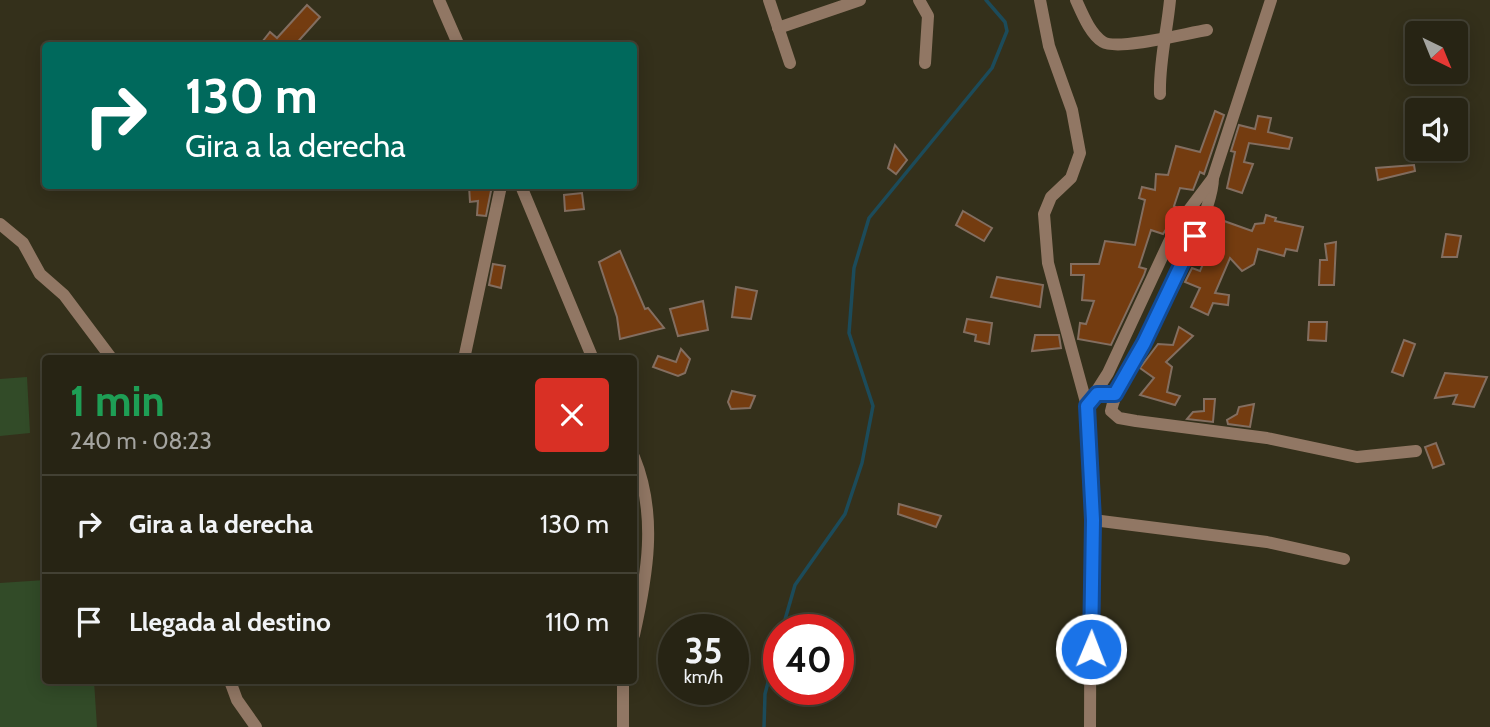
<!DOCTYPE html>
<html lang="es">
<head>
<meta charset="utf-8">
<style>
  :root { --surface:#272414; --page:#333022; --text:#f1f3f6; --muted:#a4a4a0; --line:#434134 }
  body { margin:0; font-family:Cabin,sans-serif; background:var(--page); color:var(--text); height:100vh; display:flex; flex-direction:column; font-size:26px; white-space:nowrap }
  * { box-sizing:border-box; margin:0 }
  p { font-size:23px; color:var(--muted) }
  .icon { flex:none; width:38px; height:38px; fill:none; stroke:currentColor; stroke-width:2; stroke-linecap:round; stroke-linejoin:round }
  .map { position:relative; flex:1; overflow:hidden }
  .side { position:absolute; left:42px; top:355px; width:595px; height:329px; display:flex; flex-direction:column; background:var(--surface); border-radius:7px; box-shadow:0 4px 18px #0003,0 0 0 2px var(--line) }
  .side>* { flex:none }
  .hud { position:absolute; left:42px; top:42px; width:595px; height:147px; border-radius:7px; box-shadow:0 4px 18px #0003,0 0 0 2px var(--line); background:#00695c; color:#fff; overflow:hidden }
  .needle { width:46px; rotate:137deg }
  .buttons { position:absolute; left:1405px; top:21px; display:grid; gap:14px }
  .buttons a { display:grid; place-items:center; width:63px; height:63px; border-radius:7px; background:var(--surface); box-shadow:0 4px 18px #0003,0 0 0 2px var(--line); font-size:35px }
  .speed { position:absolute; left:658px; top:614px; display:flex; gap:14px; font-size:35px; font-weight:700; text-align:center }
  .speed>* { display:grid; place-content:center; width:91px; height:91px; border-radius:50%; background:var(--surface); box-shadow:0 4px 18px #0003,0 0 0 2px var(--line); line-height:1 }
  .speed small { font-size:18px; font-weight:400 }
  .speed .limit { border:10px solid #d22; background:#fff; color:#111 }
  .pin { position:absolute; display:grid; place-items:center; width:60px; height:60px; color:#fff; margin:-30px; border-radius:14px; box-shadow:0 4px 10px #0006 }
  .me { position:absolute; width:77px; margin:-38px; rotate:1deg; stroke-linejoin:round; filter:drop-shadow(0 0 5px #0008) }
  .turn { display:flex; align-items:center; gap:24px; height:147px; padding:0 28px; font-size:32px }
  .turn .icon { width:91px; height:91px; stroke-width:2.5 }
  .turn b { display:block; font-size:49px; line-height:60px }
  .round { display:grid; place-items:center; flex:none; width:74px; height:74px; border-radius:7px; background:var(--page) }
  .overview { display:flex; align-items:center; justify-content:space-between; height:119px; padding:0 28px }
  h1 { font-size:42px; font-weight:700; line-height:52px; color:#1e9e55 }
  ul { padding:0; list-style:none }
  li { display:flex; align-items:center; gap:21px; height:98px; padding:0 28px; border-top:2px solid var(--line) }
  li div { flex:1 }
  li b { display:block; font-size:26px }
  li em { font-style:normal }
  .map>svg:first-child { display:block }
</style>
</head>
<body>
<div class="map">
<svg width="1490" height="727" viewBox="0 0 1490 727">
  <rect width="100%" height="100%" fill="#34301b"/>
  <!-- green -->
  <g fill="#324b28">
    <path d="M27,377L30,433L0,436V379Z"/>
    <path d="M45,580L46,681H94L97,727H0V583Z"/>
  </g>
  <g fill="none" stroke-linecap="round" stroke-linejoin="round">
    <!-- stream -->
    <g stroke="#1c4b5a" stroke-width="3.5">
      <path d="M782,630L795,585L845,514L862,463L873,406L849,333L854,268L869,218L992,68L1007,31L1005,22L986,0"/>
      <path d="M764,727L765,694L779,640"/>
    </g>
  </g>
  <!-- building -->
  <g fill="#743c10" stroke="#836e60" stroke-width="2">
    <path d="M307,5L320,17L294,46H259L270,32L277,38Z"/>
    <path d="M1215,111L1224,115L1204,174L1200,172L1193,190L1180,188L1174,206L1179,209L1163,234L1151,230L1139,267L1146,269L1144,275L1111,345L1078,339L1080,323L1086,324L1094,301L1082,300L1084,275H1071V264H1099L1105,241L1135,245L1145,200L1139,198L1142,187L1155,190L1156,174L1168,175L1176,146L1200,152Z"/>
    <path d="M1258,116L1271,118L1268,132L1292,138L1289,149L1249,143L1244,162L1253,164L1242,193L1227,188L1235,152L1231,151L1239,125L1255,129Z"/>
    <path d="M895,145L907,160L896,174L888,168Z"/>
    <path d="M1414,165L1415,171L1378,180L1376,168Z"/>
    <path d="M469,186H492L486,216L477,215L478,201L470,202Z"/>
    <path d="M582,193L584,209L565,211L564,195Z"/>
    <path d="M963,211L992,228L984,241L956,225Z"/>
    <path d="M1266,215L1276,218L1275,221L1303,227L1297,251L1286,249L1284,256L1258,249L1254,264L1242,271L1230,258L1215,293L1229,295L1228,305L1213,303L1208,315L1191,307L1200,288L1185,282L1192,268L1200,271L1220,225L1224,221L1252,231L1255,224L1264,223Z"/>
    <path d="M1446,234L1461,236L1457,257H1442Z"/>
    <path d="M1336,242L1334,285H1319L1320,260H1327L1325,244Z"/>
    <path d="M620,251L645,309L648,308L664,328L620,339L617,317L599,262Z"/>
    <path d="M493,264L505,266L501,288L489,285Z"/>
    <path d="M997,277L1043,285L1040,307L991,297Z"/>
    <path d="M736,287L757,291L751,319L732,317Z"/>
    <path d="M703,301L708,330L678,336L670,309Z"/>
    <path d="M967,319L992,323L989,344L975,341L976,335L964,332Z"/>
    <path d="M1309,322H1327L1326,341L1308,340Z"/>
    <path d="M1179,327L1193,336L1166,362L1172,367L1167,392L1180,396L1175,405L1140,395L1154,378L1140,368L1158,344L1173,345Z"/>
    <path d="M1035,335H1059L1061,348L1032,351Z"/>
    <path d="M1404,340L1415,344L1403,376L1392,372Z"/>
    <path d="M681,349L690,359L685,373L678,376L653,367L658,356L676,362Z"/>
    <path d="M1445,373L1487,377L1474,407L1453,404L1457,395L1435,398Z"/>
    <path d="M732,391L755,396L750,408L731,409L728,402Z"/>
    <path d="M1204,399H1215L1213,422L1187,419L1193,412L1204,411Z"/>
    <path d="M1254,404L1250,427L1228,424L1227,420L1237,414L1239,407Z"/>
    <path d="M1436,443L1444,464L1433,468L1425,447Z"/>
    <path d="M899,504L941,516L936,527L898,514Z"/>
  </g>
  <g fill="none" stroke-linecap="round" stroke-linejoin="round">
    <!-- minor -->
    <g stroke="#917764" stroke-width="12">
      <path d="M439,0L459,46"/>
      <path d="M769,0L790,63"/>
      <path d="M919,0L928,16L925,63"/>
      <path d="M1040,0L1049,46L1072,110L1080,153L1071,178L1051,197L1044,214L1048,263L1087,406L1091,446L1090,727"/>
      <path d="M1076,0C1082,13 1090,34 1103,42C1118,51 1187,33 1207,30"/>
      <path d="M778,28L860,0"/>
      <path d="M1160,94C1159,62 1167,32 1170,0"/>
      <path d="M1213,178C1213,212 1163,310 1144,343C1132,366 1117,385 1111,411L1119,418L1136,421L1267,438L1357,457L1416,451"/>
      <path d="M521,186L593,359"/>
      <path d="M0,224L23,243L40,274L64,295L112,359"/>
      <path d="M464,359L501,186"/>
      <path d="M1087,406L1108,373L1176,227L1213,178L1271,0"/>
      <path d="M634,457C658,515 647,576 634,635"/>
      <path d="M1093,520L1267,542L1344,559"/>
      <path d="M230,681L237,700L256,727"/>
      <path d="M623,727V681"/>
    </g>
  </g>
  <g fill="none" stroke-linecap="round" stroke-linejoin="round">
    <!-- route casing -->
    <g stroke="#114b97" stroke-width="18">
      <path id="route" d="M1091,649L1093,520L1087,406L1097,394H1115L1144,343L1195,236"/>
    </g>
    <!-- route -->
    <use href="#route" stroke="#1a73e8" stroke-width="12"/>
  </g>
</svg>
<div class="buttons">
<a><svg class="needle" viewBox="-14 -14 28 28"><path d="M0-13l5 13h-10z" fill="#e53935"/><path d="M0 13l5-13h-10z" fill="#a4a4a0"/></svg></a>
<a><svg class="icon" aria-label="sound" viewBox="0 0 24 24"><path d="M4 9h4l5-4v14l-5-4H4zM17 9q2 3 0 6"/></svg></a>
</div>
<div class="speed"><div>35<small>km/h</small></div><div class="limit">40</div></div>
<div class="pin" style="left:1195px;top:236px;background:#d93025"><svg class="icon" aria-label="arrive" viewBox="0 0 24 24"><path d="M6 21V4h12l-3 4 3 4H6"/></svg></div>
<svg class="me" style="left:1091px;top:649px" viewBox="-20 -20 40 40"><circle r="17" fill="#1a73e8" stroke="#fff" stroke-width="3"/><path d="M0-11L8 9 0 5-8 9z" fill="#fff"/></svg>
<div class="hud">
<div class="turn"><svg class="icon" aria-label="right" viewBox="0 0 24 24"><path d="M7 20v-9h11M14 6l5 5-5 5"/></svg><div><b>130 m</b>Gira a la derecha</div></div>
</div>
<section class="side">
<div class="overview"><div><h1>1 min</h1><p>240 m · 08:23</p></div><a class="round" style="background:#d93025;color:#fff"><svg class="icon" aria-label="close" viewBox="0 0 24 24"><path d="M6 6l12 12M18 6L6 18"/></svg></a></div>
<ul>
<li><svg class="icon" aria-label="right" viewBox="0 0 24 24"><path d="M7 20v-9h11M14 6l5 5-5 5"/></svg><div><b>Gira a la derecha</b></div><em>130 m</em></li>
<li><svg class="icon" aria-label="arrive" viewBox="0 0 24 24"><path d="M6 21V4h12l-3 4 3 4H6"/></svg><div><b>Llegada al destino</b></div><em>110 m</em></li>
</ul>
</section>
</div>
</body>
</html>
